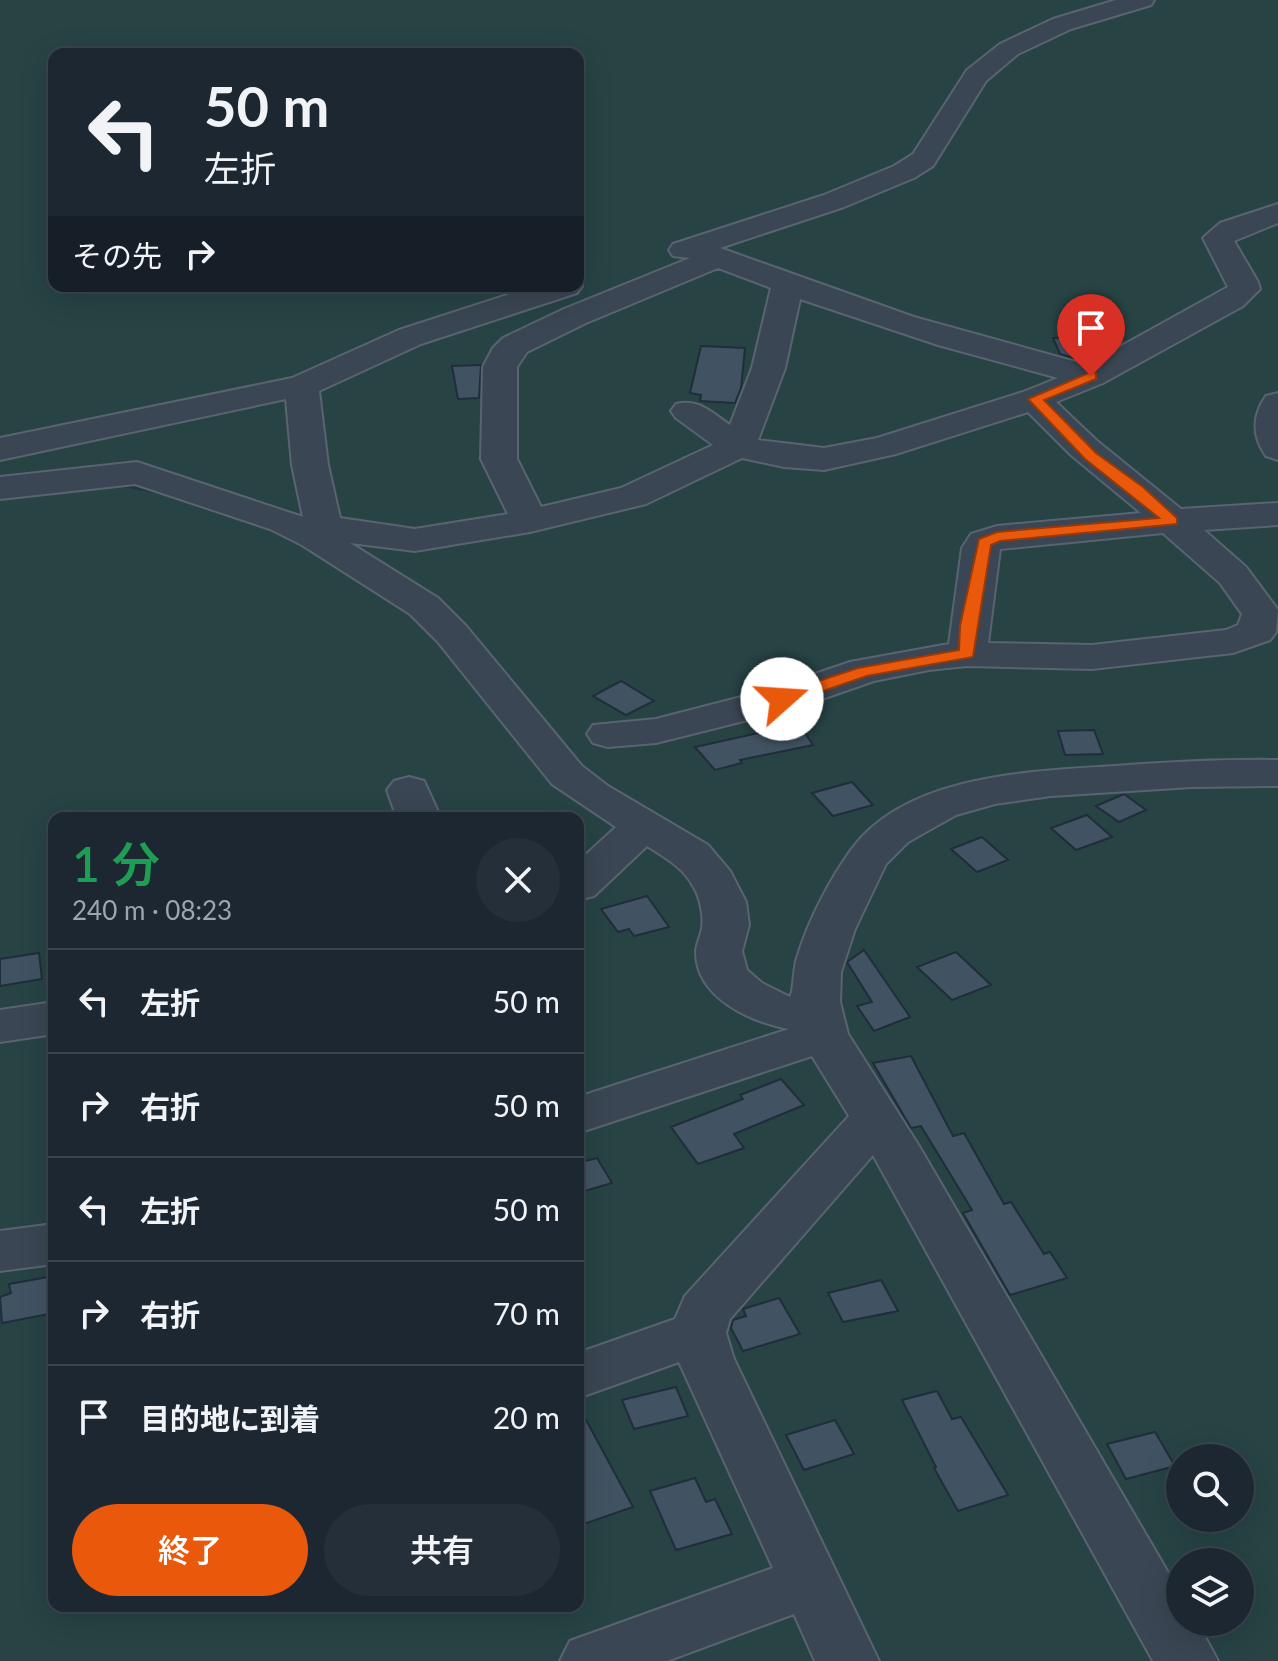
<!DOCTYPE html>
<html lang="ja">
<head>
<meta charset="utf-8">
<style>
  :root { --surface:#1c2732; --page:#252f3a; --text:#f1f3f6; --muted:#a0a5ac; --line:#3a444d; --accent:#ea580c }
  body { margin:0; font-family:Lato,"Noto Sans JP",sans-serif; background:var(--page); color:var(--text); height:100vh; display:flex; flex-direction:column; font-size:30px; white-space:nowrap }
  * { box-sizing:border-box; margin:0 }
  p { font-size:26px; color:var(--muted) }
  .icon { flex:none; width:44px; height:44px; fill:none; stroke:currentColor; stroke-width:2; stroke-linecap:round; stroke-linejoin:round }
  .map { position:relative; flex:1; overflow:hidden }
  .drawer { position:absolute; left:48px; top:812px; width:536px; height:800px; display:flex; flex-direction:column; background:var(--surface); border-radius:16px; box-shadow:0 8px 32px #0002,0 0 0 2px var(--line) }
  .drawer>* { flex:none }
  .hud { position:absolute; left:48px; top:48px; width:536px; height:244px; border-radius:16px; box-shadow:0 8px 32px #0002,0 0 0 2px var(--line); background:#1c2732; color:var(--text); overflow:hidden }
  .controls { position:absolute; left:1166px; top:1444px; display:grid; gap:16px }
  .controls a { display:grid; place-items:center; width:88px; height:88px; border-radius:50%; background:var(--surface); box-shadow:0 8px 32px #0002,0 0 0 2px var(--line); font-size:40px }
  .pin { position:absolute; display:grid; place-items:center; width:68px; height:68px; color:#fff; margin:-82px -34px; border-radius:50% 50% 50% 0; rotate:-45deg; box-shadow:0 0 8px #0007 }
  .pin .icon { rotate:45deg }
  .me { position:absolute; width:88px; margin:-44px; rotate:71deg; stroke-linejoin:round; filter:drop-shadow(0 0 6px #0008) }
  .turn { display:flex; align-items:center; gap:28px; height:168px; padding:0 24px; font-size:36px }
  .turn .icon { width:104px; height:104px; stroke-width:2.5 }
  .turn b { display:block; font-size:56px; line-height:68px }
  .then { display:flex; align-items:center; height:76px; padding:0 24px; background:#0003; gap:16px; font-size:30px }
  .round { display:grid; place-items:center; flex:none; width:84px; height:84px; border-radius:42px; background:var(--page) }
  .summary { display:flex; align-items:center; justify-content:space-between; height:136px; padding:0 24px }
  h1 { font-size:48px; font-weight:600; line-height:60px; color:#1e9e55 }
  .button { display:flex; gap:16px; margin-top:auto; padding:16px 24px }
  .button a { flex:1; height:92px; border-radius:48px; background:var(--accent); color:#fff; font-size:32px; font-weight:600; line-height:92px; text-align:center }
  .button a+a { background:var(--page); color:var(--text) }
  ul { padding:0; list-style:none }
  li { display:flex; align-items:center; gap:24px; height:104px; padding:0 24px; border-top:2px solid var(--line) }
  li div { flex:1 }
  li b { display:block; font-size:30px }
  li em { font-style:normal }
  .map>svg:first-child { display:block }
</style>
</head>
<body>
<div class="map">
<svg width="1278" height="1661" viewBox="0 0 1278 1661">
  <rect width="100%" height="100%" fill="#253443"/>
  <!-- green -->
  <path fill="#274344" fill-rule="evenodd" d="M0,0H1278V1661H0V487L115,486L162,494L269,526L352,575L349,544L309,510L298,516L177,477L0,483ZM54,54H578V286H54ZM54,818H578V1060L587,1073L578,1076V1606H54ZM1180,1458H1240V1518H1180ZM1180,1562H1240V1622H1180Z"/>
  <!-- building -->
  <g fill="#415362" stroke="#202d3a" stroke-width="2">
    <path d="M1118,337L1086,362L1060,354L1053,338Z"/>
    <path d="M701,346L745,348L741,388L735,403L700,401L701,395L690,393Z"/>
    <path d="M481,365L479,398L458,399L452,366Z"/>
    <path d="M621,681L654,701L626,715L593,696Z"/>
    <path d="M799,724L813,745L740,760L742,763L715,770L695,747Z"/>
    <path d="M1094,730L1103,754L1065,755L1058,731Z"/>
    <path d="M852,782L873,805L833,816L812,793Z"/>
    <path d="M1124,794L1146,810L1119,822L1096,806Z"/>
    <path d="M1087,815L1112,837L1076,850L1051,828Z"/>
    <path d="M982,837L1008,860L977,872L951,849Z"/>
    <path d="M647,896L669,927L634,936L629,929L618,932L601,909Z"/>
    <path d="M864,950L910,1017L874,1031L857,1006L872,1002L847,962Z"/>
    <path d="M956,952L991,985L952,1000L917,967Z"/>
    <path d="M39,953L42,979L0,986V959Z"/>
    <path d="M911,1056L953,1136L964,1133L1004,1204L1011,1202L1044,1254L1050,1252L1067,1278L1010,1295L963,1213L972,1210L921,1126L911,1128L873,1063Z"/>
    <path d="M781,1079L804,1105L734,1134L744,1148L698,1164L671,1127L743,1099L740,1095Z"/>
    <path d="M597,1158L612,1183L578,1193V1163Z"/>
    <path d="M54,1276V1313L2,1323L0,1297L11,1293L9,1284Z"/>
    <path d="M881,1280L898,1311L843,1322L828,1293Z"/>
    <path d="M779,1298L800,1334L743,1351L731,1328L733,1320L746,1316L743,1309Z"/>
    <path d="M676,1387L688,1416L634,1429L622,1400Z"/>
    <path d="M937,1391L952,1419L961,1417L1008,1495L958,1511L934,1468L936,1467L902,1400Z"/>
    <path d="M578,1405L633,1507L578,1526Z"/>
    <path d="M835,1420L854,1454L804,1470L786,1435Z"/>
    <path d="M1155,1432L1175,1466L1126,1479L1107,1444Z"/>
    <path d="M695,1478L706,1502L715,1499L732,1534L676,1550L650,1491Z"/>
  </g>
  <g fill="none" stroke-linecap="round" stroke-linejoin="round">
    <!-- minor casing -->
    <g stroke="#586470" stroke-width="4">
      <g id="minor">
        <path d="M1116,0H1154L1151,5L1071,29L1018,54L986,81L933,166L914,178L844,207L720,248L914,317L1087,365L1228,287L1203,238L1220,223L1278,204V223L1234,241L1258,282L1260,289L1243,306L1103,383L1056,402L1096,440L1181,509L1278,503V525L1204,530L1246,567L1278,610L1276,632L1270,640L1233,653L1092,669L967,666L929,670L874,681L796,708L656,743L608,747L593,743L587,734L593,725L656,719L768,690L850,662L949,644L962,548L971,534L997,526L1141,513L1071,455L1028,412L896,454L824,470L784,467L742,458L646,504L530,532L415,551L350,543L438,598L466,626L582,766L608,786L708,845L730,871L746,902L749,925L742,951L747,970L762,983L790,997C794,991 793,970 797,958C808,921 829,881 851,850C905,775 1031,771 1114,766C1169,762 1223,759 1278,760V786L1192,787L1051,796L995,804L956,815L908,842L886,864L855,929L841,972L840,1002L848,1034L919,1146L1180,1593V1622H1197L1218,1661H1153L873,1155L730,1319L726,1333L734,1359L879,1661H815L794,1614L667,1661H560L570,1641L773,1568L679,1362L578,1398V1353L675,1319L685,1296L849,1116L812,1056L578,1133V1097L789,1029C751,1022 696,998 696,952C696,944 701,936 702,928C704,915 700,897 693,886C683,867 664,857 647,846L594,896L578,900V862L616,827L552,784L438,642L410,614L302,545L270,529L135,484L0,499V477L137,462L303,517L292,465L286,399L0,460V438L292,378L399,330L535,286H578V281L582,286L577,293L421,344L319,391L328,465L340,518L415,529L508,514L481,459L483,367L493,348L503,338L564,309L690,258L673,256L669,250L673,244L824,195L894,166L913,154L967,70L1000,44L1053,19ZM718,268L771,288L752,368L730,425C712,413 699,398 676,404L671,411L676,418L713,445L621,488L541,507L517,459V367L527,352L586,323ZM800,299L938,345L1058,378L1023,392L877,438L824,448L758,440L785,368ZM1163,533L1220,583L1242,614L1238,625L1226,630L1092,645L988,643L1000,549Z"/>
        <path d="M1278,393V460L1266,456C1252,436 1252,416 1266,396Z"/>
        <path d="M409,777L424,781L441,818H397L387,790L394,781Z"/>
        <path d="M54,1002V1034L0,1042V1010Z"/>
        <path d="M54,1224V1264L0,1271V1231Z"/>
      </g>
    </g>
    <!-- minor -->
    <use href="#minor" fill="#3a4653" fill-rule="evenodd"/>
  </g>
  <!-- route -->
  <path fill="#ea580c" stroke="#983908" stroke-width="2" d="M1091,372L1096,373V379L1044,400L1096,453L1143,487L1177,518V524L1000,541L991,545L973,657L867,676L788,703H776L774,699L776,695L858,668L959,650L960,626L979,539L997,532L1159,518L1085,459L1028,399Z"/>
</svg>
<div class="controls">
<a><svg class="icon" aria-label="search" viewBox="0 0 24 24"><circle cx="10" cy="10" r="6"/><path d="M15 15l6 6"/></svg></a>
<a><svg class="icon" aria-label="layers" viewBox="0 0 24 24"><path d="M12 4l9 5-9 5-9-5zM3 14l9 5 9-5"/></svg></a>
</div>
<div class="pin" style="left:1091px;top:376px;background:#d93025"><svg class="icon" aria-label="arrive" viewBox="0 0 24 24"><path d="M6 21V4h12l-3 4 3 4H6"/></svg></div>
<svg class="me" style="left:782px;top:699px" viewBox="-20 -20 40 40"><circle r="19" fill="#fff"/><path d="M0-13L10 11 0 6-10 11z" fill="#ea580c"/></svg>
<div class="hud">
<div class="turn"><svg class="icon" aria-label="left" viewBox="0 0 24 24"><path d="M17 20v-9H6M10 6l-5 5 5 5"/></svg><div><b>50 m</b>左折</div></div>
<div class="then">その先<svg class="icon" aria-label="right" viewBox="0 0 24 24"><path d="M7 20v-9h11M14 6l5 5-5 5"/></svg></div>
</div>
<section class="drawer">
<div class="summary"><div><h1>1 分</h1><p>240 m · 08:23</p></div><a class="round"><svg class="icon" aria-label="close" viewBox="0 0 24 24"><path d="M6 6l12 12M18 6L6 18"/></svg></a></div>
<ul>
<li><svg class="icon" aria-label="left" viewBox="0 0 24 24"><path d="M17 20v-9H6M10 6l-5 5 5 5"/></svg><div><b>左折</b></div><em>50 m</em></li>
<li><svg class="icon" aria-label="right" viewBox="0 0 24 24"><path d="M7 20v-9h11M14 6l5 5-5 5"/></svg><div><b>右折</b></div><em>50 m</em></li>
<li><svg class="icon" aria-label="left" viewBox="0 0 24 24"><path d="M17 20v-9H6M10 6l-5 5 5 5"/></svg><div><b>左折</b></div><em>50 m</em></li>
<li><svg class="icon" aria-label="right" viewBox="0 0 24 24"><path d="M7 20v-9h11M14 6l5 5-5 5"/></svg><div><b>右折</b></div><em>70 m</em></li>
<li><svg class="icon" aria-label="arrive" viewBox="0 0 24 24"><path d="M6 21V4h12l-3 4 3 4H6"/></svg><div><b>目的地に到着</b></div><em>20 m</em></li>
</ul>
<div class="button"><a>終了</a><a>共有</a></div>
</section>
</div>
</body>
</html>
